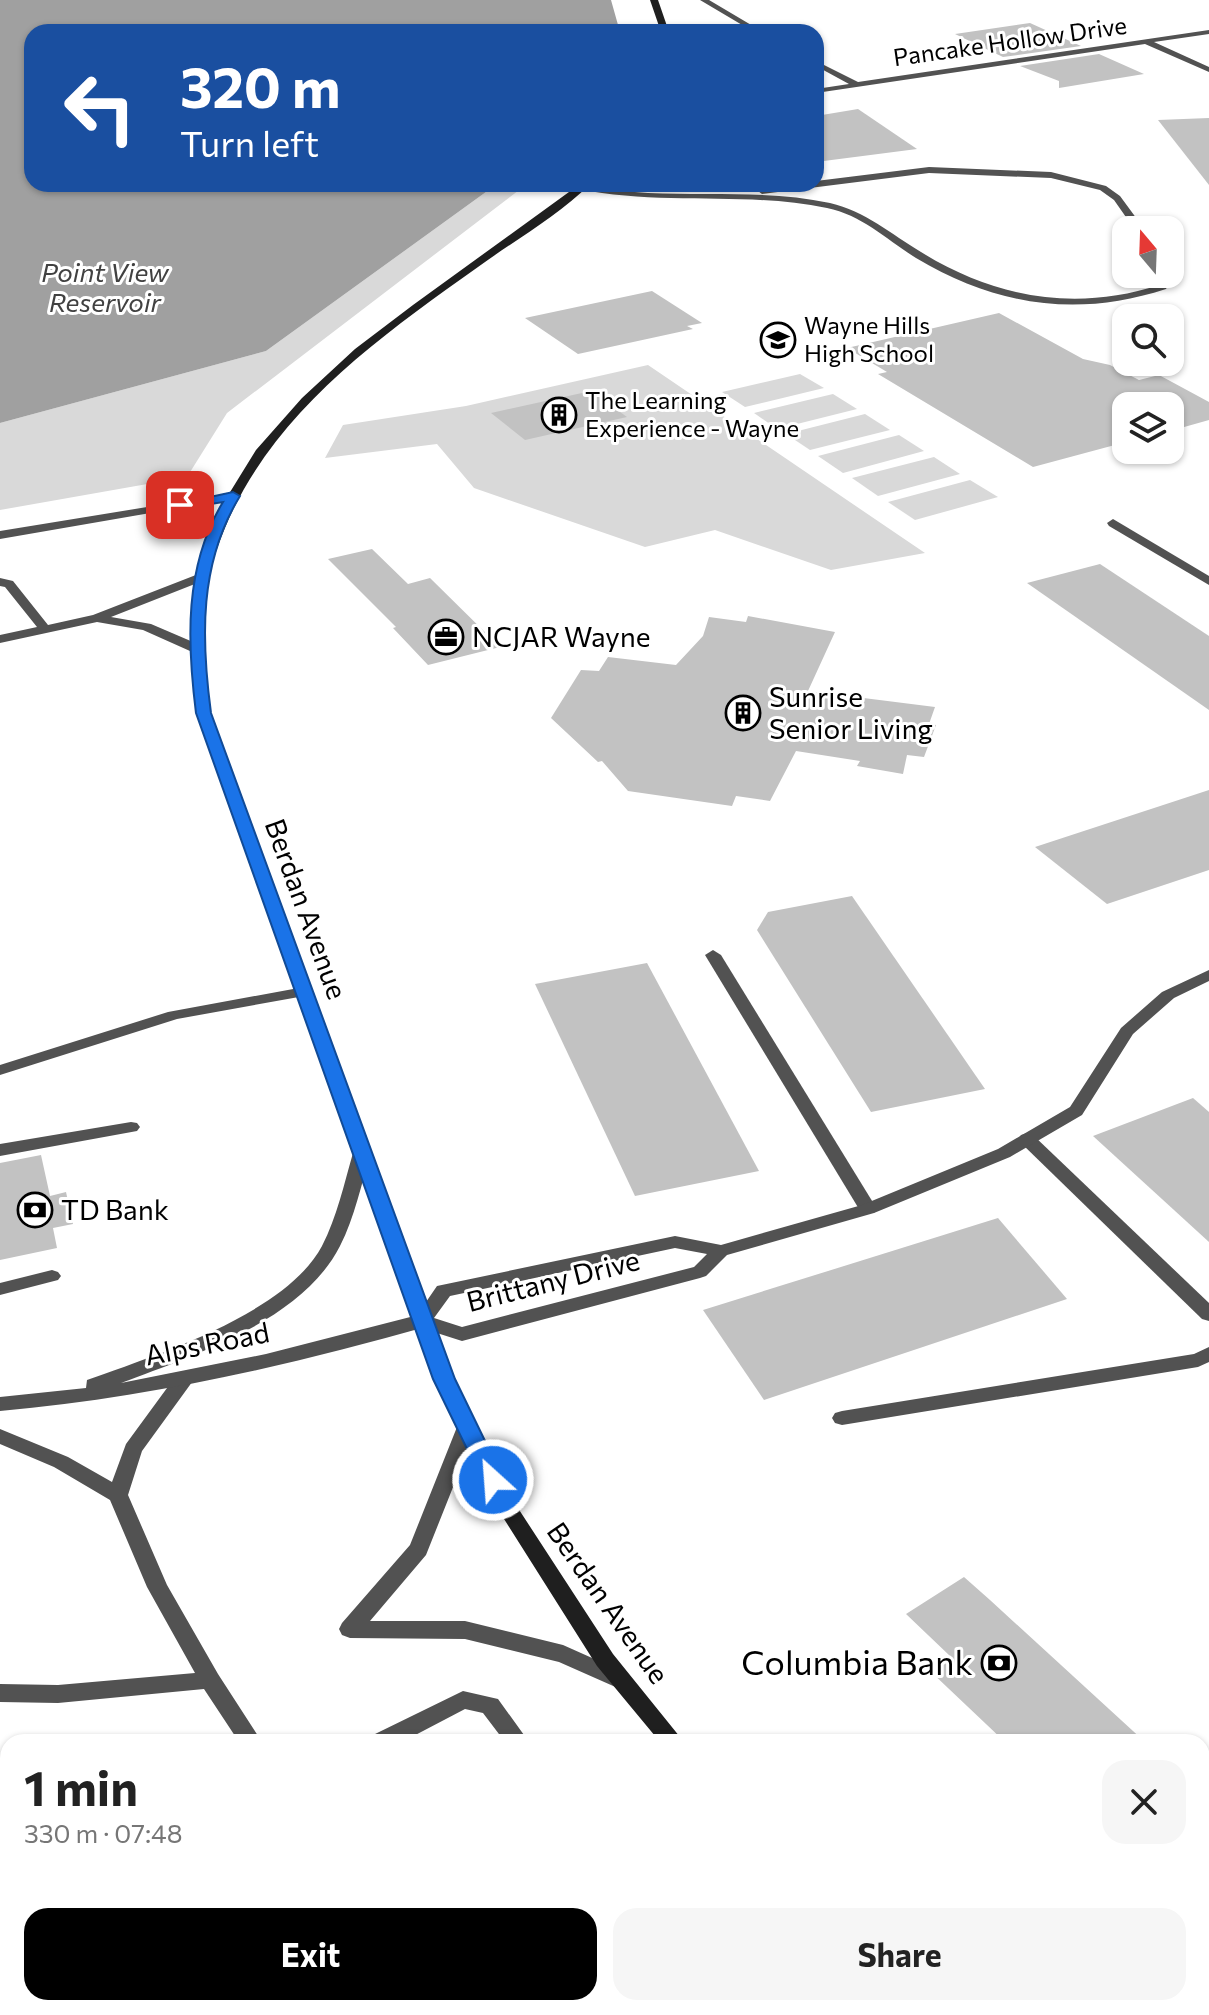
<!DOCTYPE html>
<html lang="en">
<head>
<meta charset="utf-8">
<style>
  :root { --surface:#fff; --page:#f6f6f6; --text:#222; --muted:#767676; --accent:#000 }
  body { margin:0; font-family:Commissioner,sans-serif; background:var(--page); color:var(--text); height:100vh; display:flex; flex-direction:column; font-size:30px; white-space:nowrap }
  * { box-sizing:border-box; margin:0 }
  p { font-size:26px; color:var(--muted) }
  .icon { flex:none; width:44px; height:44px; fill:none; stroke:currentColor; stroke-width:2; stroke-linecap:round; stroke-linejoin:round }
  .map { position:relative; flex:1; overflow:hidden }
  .sheet { position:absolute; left:0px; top:1734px; width:1210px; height:282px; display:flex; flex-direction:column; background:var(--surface); border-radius:24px 24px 0 0; box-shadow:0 2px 6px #0004 }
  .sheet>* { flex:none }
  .top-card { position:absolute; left:24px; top:24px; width:800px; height:168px; border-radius:24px; box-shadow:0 2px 6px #0004; background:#1a4fa0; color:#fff; overflow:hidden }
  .needle { width:52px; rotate:341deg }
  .controls { position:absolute; left:1112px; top:216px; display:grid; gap:16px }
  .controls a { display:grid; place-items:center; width:72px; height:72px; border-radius:16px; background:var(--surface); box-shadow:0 2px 6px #0004; font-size:40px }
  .pin { position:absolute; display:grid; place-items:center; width:68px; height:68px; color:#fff; margin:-34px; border-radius:16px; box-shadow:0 4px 12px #0006 }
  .me { position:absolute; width:88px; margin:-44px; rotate:334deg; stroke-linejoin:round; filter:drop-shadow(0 0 6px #0008) }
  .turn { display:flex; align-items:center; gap:28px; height:168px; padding:0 24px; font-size:36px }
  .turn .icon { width:104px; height:104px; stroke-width:2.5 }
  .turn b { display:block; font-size:56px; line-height:68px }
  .round { display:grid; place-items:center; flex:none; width:84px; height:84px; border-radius:24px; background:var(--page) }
  .head { display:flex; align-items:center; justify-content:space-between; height:136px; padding:0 24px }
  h1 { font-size:48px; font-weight:700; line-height:60px }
  .cta { display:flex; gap:16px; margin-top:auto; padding:16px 24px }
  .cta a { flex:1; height:92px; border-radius:24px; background:var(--accent); color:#fff; font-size:32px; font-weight:700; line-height:92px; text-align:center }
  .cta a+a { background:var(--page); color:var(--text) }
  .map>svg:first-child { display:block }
</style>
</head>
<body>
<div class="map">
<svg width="1209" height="2015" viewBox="0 0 1209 2015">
  <rect width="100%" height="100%" fill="#fff"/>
  <!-- green -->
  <g fill="#d9d9d9">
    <path d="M497,184H527L227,413L187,477L0,510V423L266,351Z"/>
    <path d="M648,365L925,553L831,570L715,530L645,547L474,488L437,444L325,458L343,425L466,406Z"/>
    <path d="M800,374L824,388L745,407L722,392Z"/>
    <path d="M833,394L857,409L777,429L754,413Z"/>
    <path d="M865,414L890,430L810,450L786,434Z"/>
    <path d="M899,435L924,451L843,473L818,456Z"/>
    <path d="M934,457L960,474L878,496L852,478Z"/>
    <path d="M970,480L998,497L915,520L888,502Z"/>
  </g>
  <!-- water -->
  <path fill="#a0a0a0" d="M0,0H611L620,32H32V184H497L266,351L0,423Z"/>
  <!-- building -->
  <g fill="#c2c2c2">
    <path d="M1030,23L1081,46L1003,57L955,34Z"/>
    <path d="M1099,54L1144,74L1059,88V81L1020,66Z"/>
    <path d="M858,109L917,149L816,162V116Z"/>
    <path d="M1209,118V185L1158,120Z"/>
    <path d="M652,291L702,323L687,326L693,329L578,354L525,318Z"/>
    <path d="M999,313L1083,359L1110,365L1139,380L1159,375L1209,402V420L1170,431V406H1126V442L1033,467L878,374L887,372L847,348Z"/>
    <path d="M591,391L627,417L525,440L491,413Z"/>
    <path d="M372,549L408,584L430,578L500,647L428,665L393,628L396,627L328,559Z"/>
    <path d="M1100,564L1209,636V710L1027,583Z"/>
    <path d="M748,616L835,632L808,691L935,707L929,724L936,725L924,757L907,755L903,774L857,766L860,761L796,751L770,801L736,796L732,806L628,791L602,761L598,762L551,718L581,670L599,671L608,657L676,665L703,636L709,617L746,622Z"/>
    <path d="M1209,790V870L1107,904L1035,847Z"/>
    <path d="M852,896L985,1089L871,1112L757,930L768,912Z"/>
    <path d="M647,963L759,1171L635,1196L535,984Z"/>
    <path d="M1193,1098L1209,1112V1242L1093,1136Z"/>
    <path d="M41,1155L50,1196L66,1192L73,1224L53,1228L57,1248L0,1260V1163Z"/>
    <path d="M998,1218L1067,1299L764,1400L703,1310Z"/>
    <path d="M964,1577L990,1600L1145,1742H1005L929,1670L950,1656L906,1614Z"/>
  </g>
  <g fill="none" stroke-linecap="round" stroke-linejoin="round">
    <!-- service -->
    <g fill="#525252" fill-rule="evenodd">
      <path d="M929,167L1051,172L1106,186L1120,196L1145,230H1135L1114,200L1100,190L1051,178L929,173L762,194L758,191L762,188L816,184V181Z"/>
      <path d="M582,184C604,188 626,192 648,193C709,196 771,190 830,203C865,211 891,234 921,252C995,298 1076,312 1159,285L1165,274H1170V270L1175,273L1166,289C1077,318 997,306 916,258C887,240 862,215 827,208C745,191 661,206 579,189V185Z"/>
      <path d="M233,493L237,494V498L0,539V531Z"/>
      <path d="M201,573L205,574V580L111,617L151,624L200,645V651H190L143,630L97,622L0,643V635L37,627L5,587L0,586V578L13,581L48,625L93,615Z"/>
      <path d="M713,950L721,955L877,1209L874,1213H862L859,1209L705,955Z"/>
      <path d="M304,987L310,989L312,992L310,995L177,1019L0,1075V1065L168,1012Z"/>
      <path d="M131,1122L137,1123L140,1127L137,1131L0,1156V1144Z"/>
      <path d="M1027,1133L1033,1135L1209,1303V1321L1202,1319L1021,1143L1018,1139L1021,1135Z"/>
      <path d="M52,1270L58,1272L61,1276L58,1280L0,1295V1283Z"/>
      <path d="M1209,1347V1362L1198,1367L842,1425L835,1423L832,1418L835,1413L842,1411L1194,1354Z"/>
      <path d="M185,1371L192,1373L195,1378L142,1451L128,1495L167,1585L218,1674L262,1742H239L204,1689L58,1703L0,1702V1684L58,1685L195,1673L147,1587L110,1500L54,1467L0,1444V1429L68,1457L112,1482L126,1444L178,1373Z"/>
      <path d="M467,1420L474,1422L477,1427L426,1555L370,1621H465L563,1645L628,1674L631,1680L628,1686L620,1689L559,1662L465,1639L350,1638L342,1635L339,1629L342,1623L410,1545L457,1427L460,1422Z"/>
      <path d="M463,1691L498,1699L529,1742H505L483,1713L465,1709L402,1742H370L373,1735Z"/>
      <path d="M417,2008H443L446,2015H420Z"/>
      <path d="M709,2008H735L738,2015H712Z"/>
    </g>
    <!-- minor -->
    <g fill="#525252" fill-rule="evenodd">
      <path d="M700,0H709L763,32H754Z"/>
      <path d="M1209,30V34L1154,42L1209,67V72L1145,44L816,93V89L849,84L816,66V61L858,82Z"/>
      <path d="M1113,519L1209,576V585L1109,526L1107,523Z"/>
      <path d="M1209,970V981L1174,998L1133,1034L1082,1115L1010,1157L874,1213L727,1255L706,1276L700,1278L462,1341L415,1326L413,1321L437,1286L675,1236L721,1245L862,1205L998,1149L1070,1107L1121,1028L1162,992ZM675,1248L707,1254L694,1267L462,1327L434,1318L450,1296Z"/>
    </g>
    <!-- tertiary -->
    <path fill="#525252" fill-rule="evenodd" d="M362,1147L371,1153C361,1184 355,1217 340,1246C302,1321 194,1355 121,1383L266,1354L422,1314L429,1316L431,1321L429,1326C289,1366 145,1398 0,1411V1397L86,1388L87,1380C156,1355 286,1314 322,1246C337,1217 344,1184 353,1153Z"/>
    <!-- secondary -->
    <g fill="#1f1f1f" fill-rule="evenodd">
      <path d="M650,0H658L669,32H661Z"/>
      <path d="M580,184H590C558,216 515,240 478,267C374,341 262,420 218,546C213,561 207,576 205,592C199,632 205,673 211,713L454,1379L514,1502L613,1654L684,1742H660L597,1666L499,1511L434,1379L197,713L190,627L196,574L219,510L256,450L302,398L355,349L413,305Z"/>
      <path d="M909,2008H938L941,2015H912Z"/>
    </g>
  </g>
  <!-- route -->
  <path fill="#1a73e8" stroke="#114b97" stroke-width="2" d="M233,492L240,496C199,563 201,638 211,713L455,1379L504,1480L501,1486H485L433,1379L196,713C187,642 184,566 223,502L180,509L173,505Z"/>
  <!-- icons -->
  <defs>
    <g id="school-ring" transform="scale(1.8)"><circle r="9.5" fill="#fff" stroke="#000" stroke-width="1.5"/><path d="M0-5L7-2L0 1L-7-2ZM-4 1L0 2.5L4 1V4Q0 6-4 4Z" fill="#000"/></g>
    <g id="building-ring" transform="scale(1.8)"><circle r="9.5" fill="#fff" stroke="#000" stroke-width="1.5"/><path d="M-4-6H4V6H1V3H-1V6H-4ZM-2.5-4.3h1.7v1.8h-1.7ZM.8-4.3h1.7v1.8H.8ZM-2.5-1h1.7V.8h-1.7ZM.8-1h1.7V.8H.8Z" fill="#000"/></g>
    <g id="office-ring" transform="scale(1.8)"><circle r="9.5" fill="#fff" stroke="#000" stroke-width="1.5"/><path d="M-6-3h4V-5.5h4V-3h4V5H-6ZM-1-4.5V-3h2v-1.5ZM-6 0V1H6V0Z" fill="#000"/></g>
    <g id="bank-ring" transform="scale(1.8)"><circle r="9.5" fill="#fff" stroke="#000" stroke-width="1.5"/><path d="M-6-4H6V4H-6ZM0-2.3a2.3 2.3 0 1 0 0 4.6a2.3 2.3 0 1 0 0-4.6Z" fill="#000"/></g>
  </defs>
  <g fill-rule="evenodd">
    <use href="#school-ring" x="778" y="340"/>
    <use href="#building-ring" x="559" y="415"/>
    <use href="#office-ring" x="446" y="637"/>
    <use href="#building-ring" x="743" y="713"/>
    <use href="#bank-ring" x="35" y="1210"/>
    <use href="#bank-ring" x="999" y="1663"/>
  </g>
  <g text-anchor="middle" stroke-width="6" stroke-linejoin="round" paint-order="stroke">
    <!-- far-street labels -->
    <g font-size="24" fill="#000" stroke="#fff">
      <text transform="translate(1010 42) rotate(-8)" y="8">Pancake Hollow Drive</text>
    </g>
    <!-- far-poi labels -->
    <g font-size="24" fill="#000" stroke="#fff" text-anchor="start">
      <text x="804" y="334">Wayne Hills<tspan x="804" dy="28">High School</tspan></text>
      <text x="585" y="409">The Learning<tspan x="585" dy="28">Experience - Wayne</tspan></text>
    </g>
    <!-- far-water labels -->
    <g font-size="26" font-style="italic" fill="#414141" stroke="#fff">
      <text x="105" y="282">Point View<tspan x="105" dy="30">Reservoir</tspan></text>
    </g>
    <!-- poi labels -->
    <g font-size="28" fill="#000" stroke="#fff" text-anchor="start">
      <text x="472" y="647">NCJAR Wayne</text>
      <text x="769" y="707">Sunrise<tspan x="769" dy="32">Senior Living</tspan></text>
      <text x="61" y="1220">TD Bank</text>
    </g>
    <!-- street labels -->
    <g font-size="28" fill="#000" stroke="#fff">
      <text transform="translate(306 909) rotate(70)" y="10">Berdan Avenue</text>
      <text transform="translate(553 1281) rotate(-14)" y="10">Brittany Drive</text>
      <text transform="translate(207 1344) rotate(-11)" y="10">Alps Road</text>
      <text transform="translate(608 1603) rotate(55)" y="10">Berdan Avenue</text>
    </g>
    <!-- near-poi labels -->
    <g font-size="34" fill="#000" stroke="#fff" text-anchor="end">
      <text x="973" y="1675">Columbia Bank</text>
    </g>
  </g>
</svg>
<div class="controls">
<a><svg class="needle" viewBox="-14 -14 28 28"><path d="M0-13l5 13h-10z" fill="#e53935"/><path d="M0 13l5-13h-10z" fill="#767676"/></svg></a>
<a><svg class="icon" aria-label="search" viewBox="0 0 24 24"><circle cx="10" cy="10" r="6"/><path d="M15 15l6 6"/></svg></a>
<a><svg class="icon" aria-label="layers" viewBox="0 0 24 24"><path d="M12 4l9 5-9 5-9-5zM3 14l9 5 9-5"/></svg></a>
</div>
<div class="pin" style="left:180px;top:505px;background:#d93025"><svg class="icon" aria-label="arrive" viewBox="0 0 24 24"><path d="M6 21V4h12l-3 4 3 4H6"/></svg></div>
<svg class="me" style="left:493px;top:1480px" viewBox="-20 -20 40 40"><circle r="17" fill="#1a73e8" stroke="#fff" stroke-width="3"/><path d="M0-11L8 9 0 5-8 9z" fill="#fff"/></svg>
<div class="top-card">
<div class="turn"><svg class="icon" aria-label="left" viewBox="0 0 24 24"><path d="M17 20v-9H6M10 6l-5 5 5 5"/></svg><div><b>320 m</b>Turn left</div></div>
</div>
<section class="sheet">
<div class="head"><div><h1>1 min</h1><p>330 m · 07:48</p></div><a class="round"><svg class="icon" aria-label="close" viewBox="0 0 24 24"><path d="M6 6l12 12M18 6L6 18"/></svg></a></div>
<div class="cta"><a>Exit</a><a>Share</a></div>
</section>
</div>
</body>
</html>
